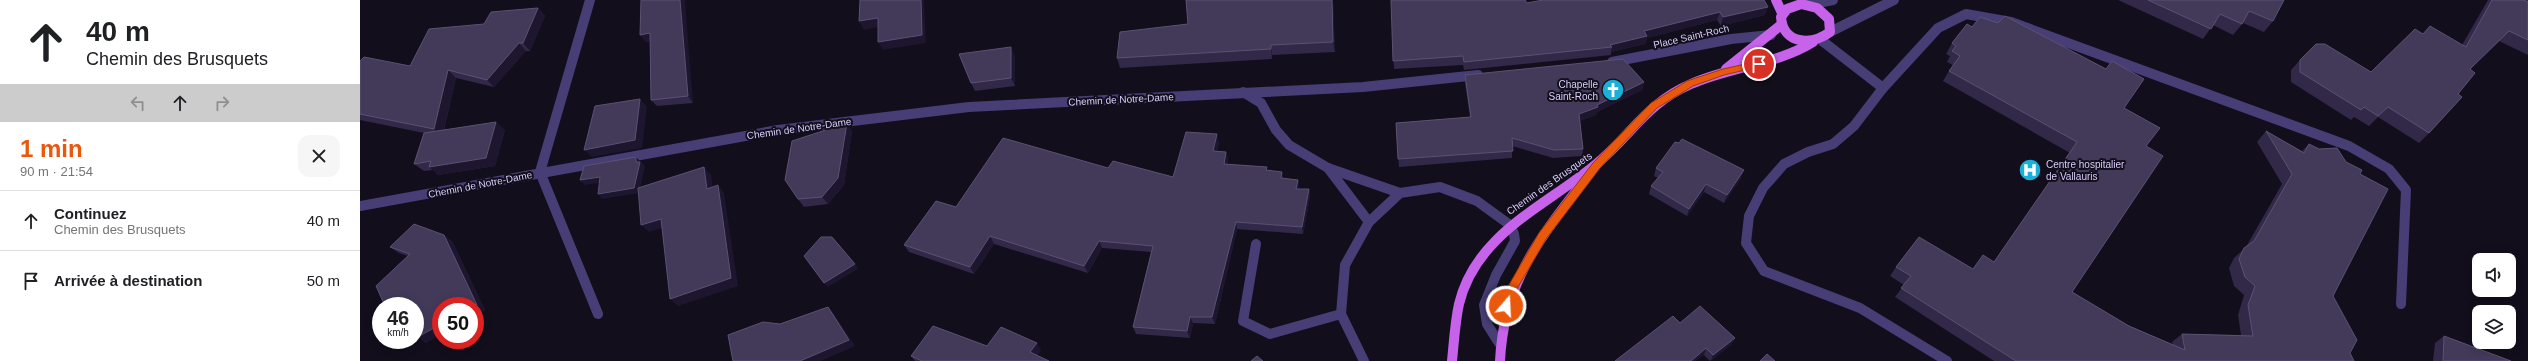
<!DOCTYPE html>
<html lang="fr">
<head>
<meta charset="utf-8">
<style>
  :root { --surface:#fff; --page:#f6f6f6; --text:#202124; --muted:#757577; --line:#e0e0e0; --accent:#ea580c }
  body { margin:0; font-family:Helvetica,sans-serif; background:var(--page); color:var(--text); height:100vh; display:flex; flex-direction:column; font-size:15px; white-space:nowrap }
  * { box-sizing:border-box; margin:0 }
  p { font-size:13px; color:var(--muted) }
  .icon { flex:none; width:22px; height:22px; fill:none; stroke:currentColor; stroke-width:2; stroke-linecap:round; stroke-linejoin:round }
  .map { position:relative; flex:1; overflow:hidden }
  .sheet { display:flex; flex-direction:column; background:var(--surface); width:360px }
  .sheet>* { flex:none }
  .hud { background:#fff; color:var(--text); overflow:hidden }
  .controls { position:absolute; left:2112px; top:253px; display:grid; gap:8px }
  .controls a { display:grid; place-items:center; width:44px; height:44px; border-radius:8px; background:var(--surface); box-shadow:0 2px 10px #0003; font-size:20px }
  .speed { position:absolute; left:12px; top:297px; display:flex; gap:8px; font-size:20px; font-weight:700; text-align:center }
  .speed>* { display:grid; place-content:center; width:52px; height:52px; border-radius:50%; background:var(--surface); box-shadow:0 2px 10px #0003; line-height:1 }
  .speed small { font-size:10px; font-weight:400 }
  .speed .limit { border:6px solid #d22; background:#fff; color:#111 }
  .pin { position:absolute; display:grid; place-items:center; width:34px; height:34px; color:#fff; margin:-17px; border:2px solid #fff; border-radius:50%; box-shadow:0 1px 4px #0007 }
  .me { position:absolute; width:44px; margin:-22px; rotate:19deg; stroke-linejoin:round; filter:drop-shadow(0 0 3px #0008) }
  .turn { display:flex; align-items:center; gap:14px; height:84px; padding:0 20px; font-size:18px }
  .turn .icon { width:52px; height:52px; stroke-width:2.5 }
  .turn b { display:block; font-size:28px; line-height:34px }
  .lanes { display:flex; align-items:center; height:38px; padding:0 20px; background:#0003; justify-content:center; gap:20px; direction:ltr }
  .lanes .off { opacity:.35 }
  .round { display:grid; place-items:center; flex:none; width:42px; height:42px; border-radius:12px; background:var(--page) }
  .head { display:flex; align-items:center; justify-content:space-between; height:68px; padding:0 20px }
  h1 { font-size:24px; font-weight:600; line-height:30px; color:var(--accent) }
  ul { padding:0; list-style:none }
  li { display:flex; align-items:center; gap:12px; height:60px; padding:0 20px; border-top:1px solid var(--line) }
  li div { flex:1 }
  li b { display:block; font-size:15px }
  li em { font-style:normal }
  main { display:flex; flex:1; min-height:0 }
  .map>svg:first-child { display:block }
</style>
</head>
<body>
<main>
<section class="sheet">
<div class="hud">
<div class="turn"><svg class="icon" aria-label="ahead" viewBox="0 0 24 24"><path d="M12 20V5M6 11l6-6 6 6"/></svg><div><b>40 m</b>Chemin des Brusquets</div></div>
<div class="lanes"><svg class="icon off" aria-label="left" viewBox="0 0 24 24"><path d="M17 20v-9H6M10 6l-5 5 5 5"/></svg><svg class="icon" aria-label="ahead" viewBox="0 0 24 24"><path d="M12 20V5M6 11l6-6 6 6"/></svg><svg class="icon off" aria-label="right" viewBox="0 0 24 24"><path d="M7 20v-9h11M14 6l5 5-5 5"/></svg></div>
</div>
<div class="head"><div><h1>1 min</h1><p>90 m · 21:54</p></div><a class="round"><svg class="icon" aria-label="close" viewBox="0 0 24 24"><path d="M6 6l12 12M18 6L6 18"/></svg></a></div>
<ul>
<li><svg class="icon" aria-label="ahead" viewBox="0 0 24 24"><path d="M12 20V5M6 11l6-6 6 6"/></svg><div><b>Continuez</b><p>Chemin des Brusquets</p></div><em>40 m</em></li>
<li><svg class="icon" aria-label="arrive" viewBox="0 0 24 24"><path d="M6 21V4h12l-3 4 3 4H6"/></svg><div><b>Arrivée à destination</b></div><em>50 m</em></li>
</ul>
</section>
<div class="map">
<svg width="2168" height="361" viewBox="0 0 2168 361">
  <rect width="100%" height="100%" fill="#120e1c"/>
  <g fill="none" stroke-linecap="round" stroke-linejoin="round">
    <!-- minor -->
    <g stroke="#463e75" stroke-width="10">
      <path d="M230,0L180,172L238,314"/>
      <path d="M1448,5L1473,0"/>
      <path d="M1470,32L1534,0"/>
      <path d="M1461,40L1523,88L1578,28L1606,14L1651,22L1989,146L2029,169L2046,190L2041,304"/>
      <path d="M1252,62L1371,39L1411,35"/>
      <path d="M1523,88L1494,126L1473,144L1448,152L1424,164L1403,188L1389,216L1386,243L1404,271L1500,308L1587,361"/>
      <path d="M883,92L901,103L916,130L929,145L968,168L1040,193"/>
      <path d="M968,168L1009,222"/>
      <path d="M0,206L418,130L609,107L1003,87L1118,75"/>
      <path d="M896,244L883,321L910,334L981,314"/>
      <path d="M1004,361L981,314L985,265L1009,222L1040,193L1080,187L1117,201L1150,225L1154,234L1155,241L1136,275L1124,305L1127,324L1139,343"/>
    </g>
    <!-- major -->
    <g stroke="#c763eb" stroke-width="10">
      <path d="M1416,0L1422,13"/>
      <path d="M1441,4L1457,8L1469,19L1470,32C1451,46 1423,44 1421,17L1427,9Z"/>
      <path d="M1366,69L1421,25"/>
      <path d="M1092,361C1094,342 1095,322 1099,304C1116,234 1184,207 1235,165C1270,137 1286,103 1331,84C1371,66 1416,65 1453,42"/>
      <path d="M1140,361C1144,278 1182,236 1230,173"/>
    </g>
  </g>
  <!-- wall -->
  <g fill="#322847">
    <path d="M281,0L333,103L297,106L291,100L290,41L286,42L280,35Z"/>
    <path d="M826,0H973L975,52L912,55V59L760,68L757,58L828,24Z"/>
    <path d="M1031,0L1167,3L1404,0L1405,15L1361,26L1357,20L1287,38L1285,44L1251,52V55L1104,70L1103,65L1034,69Z"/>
    <path d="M1758,0H1924L1913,21L1904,32L1883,23L1873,35L1853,25L1843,39Z"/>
    <path d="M2128,0H2168V55L2139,41L2110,69L2098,94L2069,133L2059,143L2018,117L2009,126L1994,117L1991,120L1931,82V70L1940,60L2011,72L2063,34L2102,45Z"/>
    <path d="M178,8L185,16L170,51H166L134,87L96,78L84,130H145L135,166L78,175L73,170L64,171L54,164L64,133L0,120V61L50,66L124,24Z"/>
    <path d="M1592,43L1764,108L1786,146L1712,292L1769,326L1813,345L1812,342L1822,334L1881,335L1878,315L1884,295L1874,286L1869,268L1874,258L1886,247L1922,184L1897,142L1906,131L1942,151L1949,144L1986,162L2000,174L1973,296L1990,353L1994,361H1634L1535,297L1544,285L1530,276L1536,267L1612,269L1634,262L1710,153L1583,81L1589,71L1593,65L1587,62L1590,56L1586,54Z"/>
    <path d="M655,56V86L615,91L611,83Z"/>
    <path d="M1105,75L1284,82L1282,90L1237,112L1236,115L1220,121L1223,149L1222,156L1193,158L1152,146V158L1039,167L1036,123L1110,117L1105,83Z"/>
    <path d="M492,131L484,185L468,204L444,207L438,199Z"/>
    <path d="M859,142L857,151L866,152L868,159L867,165L908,170L924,178L938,180L939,187V189H949L950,197L943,234L877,229L855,324L833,323L830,338L776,334L773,327L791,252L742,248L728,273L634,244L614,274L549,252L544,245L596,207L748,168L813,177Z"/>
    <path d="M1296,168L1381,178L1364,203L1344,192L1327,216L1289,194L1291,186L1298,178L1294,176Z"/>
    <path d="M92,241L125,310L115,316V306L66,343L58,337L48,256L39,253L30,247Z"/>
    <path d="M1320,323L1372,344L1350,361L1344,355Z"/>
    <path d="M2084,336L2151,361H2073L2075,343Z"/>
    <path d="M627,346L681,350L677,356L689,361H555L551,356Z"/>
  </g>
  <!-- shaded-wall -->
  <g fill="#1d162e">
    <path d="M320,0H325L333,103L328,96Z"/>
    <path d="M561,0H564L566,43L523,50L518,42Z"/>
    <path d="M972,0H973L975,52L973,42Z"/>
    <path d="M1408,7L1405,15L1361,26L1363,17Z"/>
    <path d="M178,8L185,16L170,51L163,43Z"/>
    <path d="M1360,12L1357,20L1287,38L1285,44L1251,52L1252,47L1250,45L1284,31Z"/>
    <path d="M518,18L523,26L504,30L499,21Z"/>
    <path d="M290,33L295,40L286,42L280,35Z"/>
    <path d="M159,43L166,51L134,87L127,80Z"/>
    <path d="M911,45L912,55V59L911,49Z"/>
    <path d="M651,47L655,56V86L651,78Z"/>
    <path d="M88,70L96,78L82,137L74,129Z"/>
    <path d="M1284,82L1282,90L1237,112L1236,115L1218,122L1219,114Z"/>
    <path d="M280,99L287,107L282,148L232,157L224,150Z"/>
    <path d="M136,122L145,130L135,166L78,175L69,167Z"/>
    <path d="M487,123L492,131L484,185L468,204L462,197Z"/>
    <path d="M857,134L859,142L855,158L853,151Z"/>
    <path d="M866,152L868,159L866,172L864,164Z"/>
    <path d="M276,157L285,166L279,193L242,199L238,194L276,162Z"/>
    <path d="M344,167L351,175L354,196L347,189Z"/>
    <path d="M1384,170L1381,178L1364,203L1367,195Z"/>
    <path d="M922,172L924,179L921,178Z"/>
    <path d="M240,177L245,182L225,185L220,180Z"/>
    <path d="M938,180L939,187L937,196L936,189Z"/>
    <path d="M1346,184L1344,192L1327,216L1329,209Z"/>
    <path d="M358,185L364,193L378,286L318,306L310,299Z"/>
    <path d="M949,189L950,197L943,234L942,227Z"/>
    <path d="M301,219L308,226L289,232L281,225Z"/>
    <path d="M876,222L877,229L855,324L852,317Z"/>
    <path d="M84,235L92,241L125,310L115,316V306H114Z"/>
    <path d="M630,236L634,244L614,274L610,267Z"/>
    <path d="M739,241L742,248L728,273L724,266Z"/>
    <path d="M495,264L498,269L468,287L464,283Z"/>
    <path d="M468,307L474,314L495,346L461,361H440Z"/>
    <path d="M830,317L833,323L830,338L827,331Z"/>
    <path d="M81,324V335L66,343L58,337Z"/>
    <path d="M1375,338L1372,344L1351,361L1353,355Z"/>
    <path d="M677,343L681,350L675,359L670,352Z"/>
    <path d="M1346,348L1344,355L1336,361H1331Z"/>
  </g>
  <!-- building -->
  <g fill="#433a5a" stroke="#5b5173">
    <path d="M281,0H320L328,96L291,100L290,33L280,35Z"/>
    <path d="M500,0H561L562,35L518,42V18L499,21Z"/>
    <path d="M826,0H972L973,42L911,45V49L757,58L760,32L828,24Z"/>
    <path d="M1031,0H1165L1167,3L1183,0H1404L1408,7L1363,17L1360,12L1284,31L1287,36L1250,45L1252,47L1104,62L1103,56L1033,61Z"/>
    <path d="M1788,0H1924L1913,21L1889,11L1882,24L1860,14L1851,29Z"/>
    <path d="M2132,0H2163L2168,2V40L2149,31L2110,69L2115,73L2098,94L2102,97L2069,133L2028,107L2018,116L2004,107L2001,110L1940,72V60L1956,44H1965L2011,72L2055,29L2063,34L2070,26L2106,47Z"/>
    <path d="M178,8L163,43H159L127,80L88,70L74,129L0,114V61L4,57L50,66L69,29L124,24L131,12Z"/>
    <path d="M1645,16L1746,69L1752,61L1784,79L1764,108L1800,128L1786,146L1803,156L1712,292L1769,326L1825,350L1822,334L1893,336L1888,305L1895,286L1885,277L1879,259L1884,248L1894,241L1932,174L1906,131L1944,153L1949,144L1959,149L1977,148L1986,162L2002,170L2000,174L2028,189L1973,296L1997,340L1990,353L1994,361H1656L1541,288L1551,276L1536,267L1559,237L1613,269L1623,255L1634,262L1717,142L1589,71L1600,56L1592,51L1596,46L1592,43L1607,24L1612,27L1620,17L1638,23Z"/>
    <path d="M651,47V78L611,83L599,54Z"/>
    <path d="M1263,59L1284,82L1237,105L1238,107L1219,114L1223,149L1194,150L1152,138L1153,151L1038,159L1036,123L1111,117L1105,75Z"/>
    <path d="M280,99L275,140L224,150L235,106Z"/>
    <path d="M136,122L126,158L69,167L71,161L54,164L64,133Z"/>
    <path d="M487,123L478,178L462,197L438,199L425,180L432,141Z"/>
    <path d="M826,132L857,134L853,151L866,152L864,164L907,167L906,170L922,172L921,178L938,180L936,189H949L942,227L876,222L852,317H830L827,331L773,327L793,246L739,241L724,266L630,236L610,267L544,245L576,201L596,207L643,138L748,168L753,161L813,177Z"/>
    <path d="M1322,139L1384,170L1367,195L1346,184L1329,209L1291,186L1303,172L1296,168L1315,142L1319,143Z"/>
    <path d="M276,157V162H280L274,188L238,194L240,177L220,180L224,166Z"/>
    <path d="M344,167L347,189L358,185L371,278L310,299L301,219L281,225L278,188Z"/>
    <path d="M54,224L84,235L117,305L114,306H81V324L58,337L55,329V306H25L16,286L50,254L30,247Z"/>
    <path d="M461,237H472L495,264L464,283L444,256Z"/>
    <path d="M1340,306L1375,338L1353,355L1346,348L1331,361H1255L1313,316L1320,323Z"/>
    <path d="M468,307L489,340L440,361H373L368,335L403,322L420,324Z"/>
    <path d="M573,326L627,346L641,327L677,343L670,352L689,361H562L551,356Z"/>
    <path d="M2084,336L2151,361H2083Z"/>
    <path d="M1407,354L1415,361H1400Z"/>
    <path d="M897,356L903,361H891Z"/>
  </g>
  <!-- route -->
  <path fill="#ea580c" stroke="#983908" d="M1399,61L1403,64L1402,66L1364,75L1333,86L1297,108L1240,168L1186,239L1154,294L1150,309H1143L1141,306L1146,290L1179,233L1233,163L1291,103L1327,81L1363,69Z"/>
  <!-- icons -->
  <defs>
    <g id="church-disc" transform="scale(1.15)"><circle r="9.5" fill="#1bb0d8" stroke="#120e1c"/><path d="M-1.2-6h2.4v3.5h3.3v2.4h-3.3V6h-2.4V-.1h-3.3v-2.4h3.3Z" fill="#fff"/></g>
    <g id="hospital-disc" transform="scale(1.15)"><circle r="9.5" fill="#1bb0d8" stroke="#120e1c"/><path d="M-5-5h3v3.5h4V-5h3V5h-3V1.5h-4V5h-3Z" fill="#fff"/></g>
  </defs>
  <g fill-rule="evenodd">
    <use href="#church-disc" x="1253" y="90"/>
    <use href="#hospital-disc" x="1670" y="170"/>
  </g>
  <g text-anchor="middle" stroke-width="4" stroke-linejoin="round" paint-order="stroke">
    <!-- street labels -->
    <g font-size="10" fill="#d8cef9" stroke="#120e1c">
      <text transform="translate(1331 36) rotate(-13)" y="4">Place Saint-Roch</text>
      <text transform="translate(761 99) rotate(-3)" y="4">Chemin de Notre-Dame</text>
      <text transform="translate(439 128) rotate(-8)" y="4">Chemin de Notre-Dame</text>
      <text transform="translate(1189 183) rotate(-35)" y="4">Chemin des Brusquets</text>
      <text transform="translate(120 184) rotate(-11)" y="4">Chemin de Notre-Dame</text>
    </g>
    <!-- poi labels -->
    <g font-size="10" fill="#d8cef9" stroke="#120e1c" text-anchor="end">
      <text x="1238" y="88">Chapelle<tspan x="1238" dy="12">Saint-Roch</tspan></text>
      <text x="1686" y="168" text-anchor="start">Centre hospitalier<tspan x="1686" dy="12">de Vallauris</tspan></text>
    </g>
  </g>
</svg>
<div class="controls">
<a><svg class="icon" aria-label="sound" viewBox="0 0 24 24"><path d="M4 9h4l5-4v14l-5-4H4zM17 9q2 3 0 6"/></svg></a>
<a><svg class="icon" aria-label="layers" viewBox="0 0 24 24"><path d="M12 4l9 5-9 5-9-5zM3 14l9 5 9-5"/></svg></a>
</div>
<div class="speed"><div>46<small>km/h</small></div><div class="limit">50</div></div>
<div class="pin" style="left:1399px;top:64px;background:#d93025"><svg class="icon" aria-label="arrive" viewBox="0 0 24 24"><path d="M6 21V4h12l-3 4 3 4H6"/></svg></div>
<svg class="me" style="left:1146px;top:306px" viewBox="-20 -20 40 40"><circle r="17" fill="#ea580c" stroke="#fff" stroke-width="3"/><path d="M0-11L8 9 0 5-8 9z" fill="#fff"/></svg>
</div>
</main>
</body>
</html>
